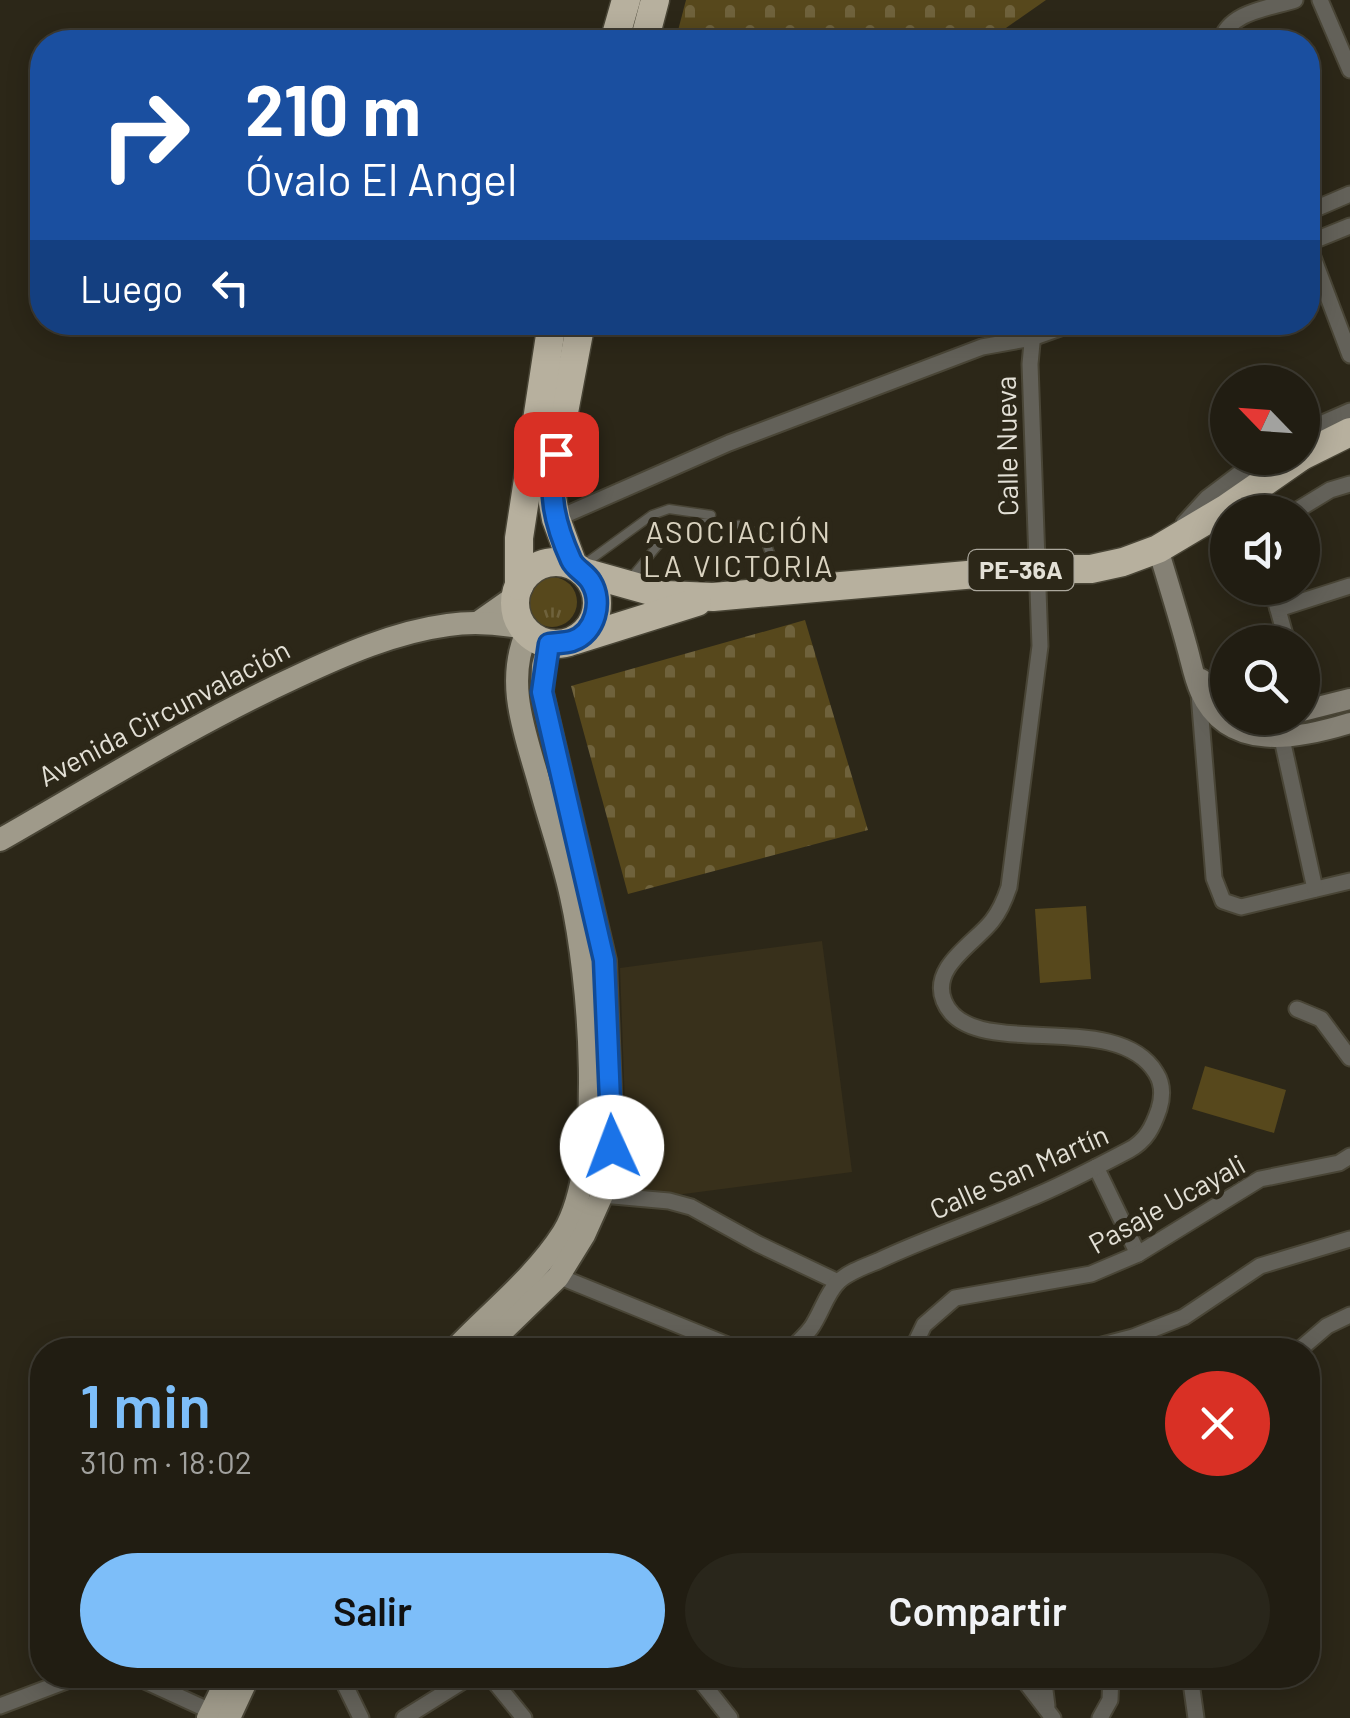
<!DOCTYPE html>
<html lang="es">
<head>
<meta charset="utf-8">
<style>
  :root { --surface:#211d12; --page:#29261b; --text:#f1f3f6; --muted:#a2a29f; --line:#3e3b32; --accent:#7dbef9 }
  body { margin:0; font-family:Barlow,sans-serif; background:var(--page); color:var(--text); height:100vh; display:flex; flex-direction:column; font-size:38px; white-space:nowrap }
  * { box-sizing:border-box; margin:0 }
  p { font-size:32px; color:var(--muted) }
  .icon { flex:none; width:55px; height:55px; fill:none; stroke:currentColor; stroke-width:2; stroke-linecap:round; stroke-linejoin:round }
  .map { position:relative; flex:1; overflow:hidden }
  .sheet { position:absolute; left:30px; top:1338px; width:1290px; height:350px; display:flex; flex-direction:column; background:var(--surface); border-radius:40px; box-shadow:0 5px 25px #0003,0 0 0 2px var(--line) }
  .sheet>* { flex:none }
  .hud { position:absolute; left:30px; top:30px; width:1290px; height:305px; border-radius:40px; box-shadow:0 5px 25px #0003,0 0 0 2px var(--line); background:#1a4fa0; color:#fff; overflow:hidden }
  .needle { width:65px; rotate:295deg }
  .fabs { position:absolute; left:1210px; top:365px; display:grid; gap:20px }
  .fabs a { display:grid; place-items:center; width:110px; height:110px; border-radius:50%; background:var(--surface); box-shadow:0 5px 25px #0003,0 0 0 2px var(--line); font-size:50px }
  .pin { position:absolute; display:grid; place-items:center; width:85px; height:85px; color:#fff; margin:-42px; border-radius:20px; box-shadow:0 5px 15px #0006 }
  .me { position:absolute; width:110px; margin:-55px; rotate:358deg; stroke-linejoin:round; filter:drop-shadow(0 0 8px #0008) }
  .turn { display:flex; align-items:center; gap:35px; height:210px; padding:0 50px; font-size:45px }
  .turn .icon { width:130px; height:130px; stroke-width:2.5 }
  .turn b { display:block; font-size:70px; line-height:85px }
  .then { display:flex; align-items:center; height:95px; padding:0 50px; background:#0003; gap:20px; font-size:38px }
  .round { display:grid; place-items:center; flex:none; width:105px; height:105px; border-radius:52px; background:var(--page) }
  .overview { display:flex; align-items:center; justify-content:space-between; height:170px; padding:0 50px }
  h1 { font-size:60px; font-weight:600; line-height:75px; color:var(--accent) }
  .primary-button { display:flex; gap:20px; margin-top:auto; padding:20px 50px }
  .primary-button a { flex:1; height:115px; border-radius:60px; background:var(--accent); color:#111; font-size:40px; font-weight:600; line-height:115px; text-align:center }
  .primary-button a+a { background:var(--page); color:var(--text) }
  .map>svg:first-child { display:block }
</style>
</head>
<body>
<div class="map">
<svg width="1350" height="1718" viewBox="0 0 1350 1718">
  <defs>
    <pattern id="grass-tufts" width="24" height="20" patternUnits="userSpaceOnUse" patternTransform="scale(2.5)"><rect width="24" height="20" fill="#57481c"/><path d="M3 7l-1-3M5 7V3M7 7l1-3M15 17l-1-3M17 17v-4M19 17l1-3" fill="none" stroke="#6f623c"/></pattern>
    <pattern id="cemetery-stones" width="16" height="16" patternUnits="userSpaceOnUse" patternTransform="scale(2.5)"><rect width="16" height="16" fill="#57481c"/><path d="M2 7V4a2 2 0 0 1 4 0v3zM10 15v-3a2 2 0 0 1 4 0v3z" fill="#6f623c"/></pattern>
  </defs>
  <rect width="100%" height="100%" fill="#2c2718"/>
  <!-- built -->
  <path fill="#38301b" d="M822,941L852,1172L676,1195L628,1187L620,968Z"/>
  <!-- grass -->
  <circle fill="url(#grass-tufts)" cx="552" cy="602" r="25"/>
  <!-- cemetery -->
  <g fill="url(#cemetery-stones)">
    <path d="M686,0H1046L986,42H675Z"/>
    <path d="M805,620L868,830L628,894L571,686Z"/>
  </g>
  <!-- pitch -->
  <g fill="#57481c">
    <path d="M1086,906L1091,979L1040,983L1035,909Z"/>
    <path d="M1205,1066L1286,1090L1274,1133L1192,1109Z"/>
  </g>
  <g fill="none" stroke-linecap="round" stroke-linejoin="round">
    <!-- lane casing -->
    <g stroke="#494536" stroke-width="11">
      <g id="lane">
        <path d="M691,524L711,522"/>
        <path d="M739,525L764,537L781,583"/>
        <path d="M586,563L652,515L669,509L711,515"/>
        <path d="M630,579L659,544"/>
      </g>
    </g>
    <!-- street casing -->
    <g stroke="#494536" stroke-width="19">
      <g id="street">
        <path d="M1320,0L1350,70"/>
        <path d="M1221,42C1227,12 1270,8 1295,0"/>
        <path d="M1308,212L1350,194"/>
        <path d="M1308,243L1350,226"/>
        <path d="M1308,244L1350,355"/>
        <path d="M1302,432L1350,411"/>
        <path d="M1294,512L1330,490L1350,484"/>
        <path d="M556,519L729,443L982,347L1032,338L1077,322"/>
        <path d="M1184,523L1207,498L1260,458"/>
        <path d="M1272,588L1287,642"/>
        <path d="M1278,609L1350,586"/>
        <path d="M1199,694L1214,878L1223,901L1241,907L1350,881"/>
        <path d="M1282,739L1315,889"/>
        <path d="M1297,1009L1321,1019L1350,1058"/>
        <path d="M1096,1167L1138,1254"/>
        <path d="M602,1195L669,1201L691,1207L758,1244L838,1282"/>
        <path d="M553,1274L740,1350"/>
        <path d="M790,1350C797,1343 805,1336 811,1328C821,1314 826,1294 838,1282C848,1272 866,1266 878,1261C926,1238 977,1222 1026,1200C1061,1186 1095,1168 1129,1150C1146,1141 1153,1127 1159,1109C1163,1096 1163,1084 1156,1073C1116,1006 969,1064 944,1001C930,967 975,943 992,921C1000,911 1005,899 1009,887L1040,646L1030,364L1034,322"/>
        <path d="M912,1350L924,1325L955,1298L1091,1274L1138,1254L1260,1179L1339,1163L1350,1156"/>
        <path d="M1083,1350L1133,1337L1184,1317L1260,1266L1350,1239"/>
        <path d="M1299,1350L1327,1326L1350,1315"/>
        <path d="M132,1675L219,1715"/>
        <path d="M340,1675L361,1718"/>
        <path d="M489,1675L524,1718"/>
        <path d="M696,1675L730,1718"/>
        <path d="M1020,1675L1053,1718"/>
        <path d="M1043,1675L1047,1706"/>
        <path d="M1190,1675L1196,1718"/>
        <path d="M0,1706L82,1675"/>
        <path d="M404,1718L473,1675"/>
        <path d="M1100,1718L1110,1700L1111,1675"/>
      </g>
    </g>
    <!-- secondary casing -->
    <g stroke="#494536" stroke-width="24">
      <g id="secondary">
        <path d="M1158,549C1168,582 1178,614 1187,647C1191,661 1194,678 1200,691C1228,754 1298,739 1350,723"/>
        <path d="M1201,679L1228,700"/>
        <path d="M1302,711L1350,699"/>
      </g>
    </g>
    <!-- primary casing -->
    <g stroke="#494536" stroke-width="26">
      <g id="primary">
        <path d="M479,622L516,596"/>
        <path d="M0,840C98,784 194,724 296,677C343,655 395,632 448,625C474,621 498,623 524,628"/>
        <path d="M454,1350C490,1312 535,1277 563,1233C606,1163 589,976 571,896C563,859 550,823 540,786C526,735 504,684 527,632"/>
        <path d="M483,1350L558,1277L584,1235L602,1195L612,1147L605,961L542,693L543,666L549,644"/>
        <path d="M208,1718L229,1675"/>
        <path d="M229,1718L249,1675"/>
      </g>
    </g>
    <!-- highway casing -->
    <g stroke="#494536" stroke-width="31">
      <g id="highway">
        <path d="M614,42L626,0"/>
        <path d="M644,42L655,0"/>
        <path d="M1302,456L1350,432"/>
        <circle cx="556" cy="603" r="41"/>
        <path d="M573,565L556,519L550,487L581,322"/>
        <path d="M583,572L665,595L713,597L1035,569H1091L1123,562L1158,549L1227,508L1299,458"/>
        <path d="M519,586V538L552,322"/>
        <path d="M576,640L697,602"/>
      </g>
    </g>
    <!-- lane -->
    <use href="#lane" stroke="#636159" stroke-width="8"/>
    <!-- street -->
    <use href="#street" stroke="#636159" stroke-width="15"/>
    <!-- secondary -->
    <use href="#secondary" stroke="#858175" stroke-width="20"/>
    <!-- primary -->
    <use href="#primary" stroke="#9f9a8a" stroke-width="22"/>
    <!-- highway -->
    <use href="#highway" stroke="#b7b09e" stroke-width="28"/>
  </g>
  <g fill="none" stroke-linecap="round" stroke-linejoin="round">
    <!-- route casing -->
    <g stroke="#114b97" stroke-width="25">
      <path id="route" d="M556,454C548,494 554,522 571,560C575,569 586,573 591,582C603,601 596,633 572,641C565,643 556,643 549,644L542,692L604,960L612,1147"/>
    </g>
    <!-- route -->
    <use href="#route" stroke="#1a73e8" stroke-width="18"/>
  </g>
  <g text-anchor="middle" stroke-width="10" stroke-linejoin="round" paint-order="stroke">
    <!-- shield labels -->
    <rect fill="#2c2718" stroke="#aca89d" stroke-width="2.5" x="968.5" y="550" width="105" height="40" rx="8"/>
    <g font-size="25" font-weight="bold" fill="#e3e0d6">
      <text x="1021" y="579">PE-36A</text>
    </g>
    <!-- street labels -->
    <g font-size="28" fill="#e3e0d6" stroke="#2c2718">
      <text transform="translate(1007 446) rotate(-91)" y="10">Calle Nueva</text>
      <text transform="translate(164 713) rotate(-28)" y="10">Avenida Circunvalación</text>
      <text transform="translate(1019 1172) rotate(-24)" y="10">Calle San Martín</text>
      <text transform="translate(1167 1204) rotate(-29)" y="10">Pasaje Ucayali</text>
    </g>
    <!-- neighbourhood labels -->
    <g font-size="30" letter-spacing="2.5" fill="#dad3c0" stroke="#2c2718">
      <text x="739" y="543">ASOCIACIÓN<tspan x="739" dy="34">LA VICTORIA</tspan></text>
    </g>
  </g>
</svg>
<div class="fabs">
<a><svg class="needle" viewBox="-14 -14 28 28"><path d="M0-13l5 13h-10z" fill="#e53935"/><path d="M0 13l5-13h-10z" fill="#a2a29f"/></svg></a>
<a><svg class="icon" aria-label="sound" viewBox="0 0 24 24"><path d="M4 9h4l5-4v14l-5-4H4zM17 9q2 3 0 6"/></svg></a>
<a><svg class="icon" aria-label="search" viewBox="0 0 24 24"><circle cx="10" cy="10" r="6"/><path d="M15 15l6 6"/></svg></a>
</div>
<div class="pin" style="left:556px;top:454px;background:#d93025"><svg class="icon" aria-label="arrive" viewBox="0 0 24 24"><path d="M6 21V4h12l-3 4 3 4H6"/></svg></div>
<svg class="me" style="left:612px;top:1147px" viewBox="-20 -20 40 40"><circle r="19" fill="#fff"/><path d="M0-13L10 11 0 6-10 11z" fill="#1a73e8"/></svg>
<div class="hud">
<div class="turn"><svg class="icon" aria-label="right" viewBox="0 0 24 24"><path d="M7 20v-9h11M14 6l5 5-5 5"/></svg><div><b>210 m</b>Óvalo El Angel</div></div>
<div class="then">Luego<svg class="icon" aria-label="left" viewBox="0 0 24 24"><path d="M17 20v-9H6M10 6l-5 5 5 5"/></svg></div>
</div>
<section class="sheet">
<div class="overview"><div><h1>1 min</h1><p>310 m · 18:02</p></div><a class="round" style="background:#d93025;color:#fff"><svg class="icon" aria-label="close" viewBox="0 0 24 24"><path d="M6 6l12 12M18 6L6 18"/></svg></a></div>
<div class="primary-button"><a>Salir</a><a>Compartir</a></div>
</section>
</div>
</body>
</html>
